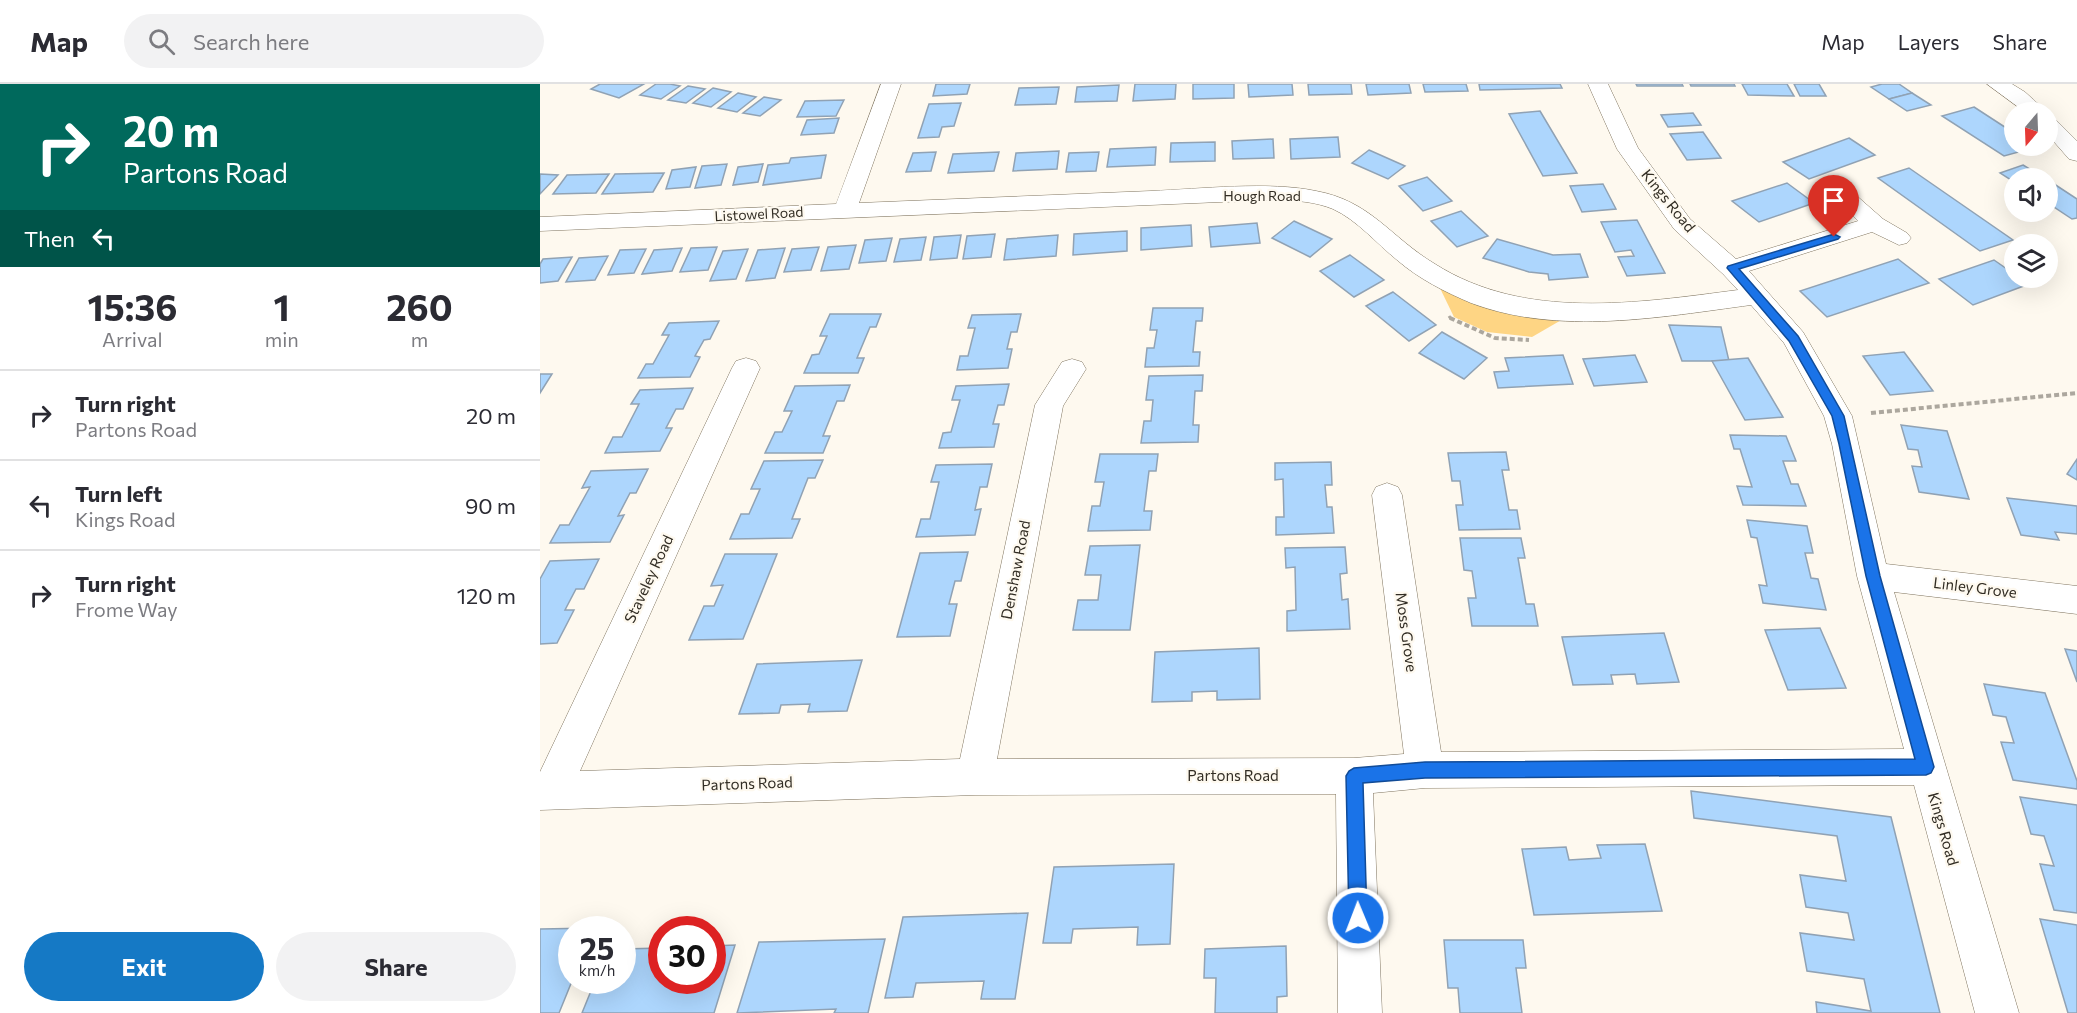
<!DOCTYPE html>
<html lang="en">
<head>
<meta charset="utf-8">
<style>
  :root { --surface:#fff; --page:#f2f2f3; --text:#2b2b33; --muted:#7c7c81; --line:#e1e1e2; --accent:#1579c5 }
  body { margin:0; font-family:Commissioner,sans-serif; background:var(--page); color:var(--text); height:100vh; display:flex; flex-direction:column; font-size:22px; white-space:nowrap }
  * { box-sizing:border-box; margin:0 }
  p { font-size:20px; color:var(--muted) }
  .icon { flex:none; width:33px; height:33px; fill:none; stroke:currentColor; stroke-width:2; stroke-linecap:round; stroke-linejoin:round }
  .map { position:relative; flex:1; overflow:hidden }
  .panel { display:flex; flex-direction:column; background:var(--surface); width:540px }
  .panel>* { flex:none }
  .hud { background:#00695c; color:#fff; overflow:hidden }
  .needle { width:39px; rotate:199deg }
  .controls { position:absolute; left:1464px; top:18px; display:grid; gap:12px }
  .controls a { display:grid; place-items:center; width:54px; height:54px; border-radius:50%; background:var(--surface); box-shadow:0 6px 24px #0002; font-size:30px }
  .speed { position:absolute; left:18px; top:832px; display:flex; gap:12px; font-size:30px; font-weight:700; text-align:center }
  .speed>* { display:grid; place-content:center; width:78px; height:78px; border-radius:50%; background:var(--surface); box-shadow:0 6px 24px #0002; line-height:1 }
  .speed small { font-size:15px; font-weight:400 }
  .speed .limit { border:9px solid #d22; background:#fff; color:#111 }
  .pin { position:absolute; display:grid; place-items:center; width:51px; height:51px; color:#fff; margin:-62px -26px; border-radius:50% 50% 50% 0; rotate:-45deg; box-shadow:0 0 6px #0007 }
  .pin .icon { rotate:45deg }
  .me { position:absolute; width:66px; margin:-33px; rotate:359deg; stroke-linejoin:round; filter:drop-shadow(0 0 4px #0008) }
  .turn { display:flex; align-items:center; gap:21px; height:126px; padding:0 24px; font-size:27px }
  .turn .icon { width:78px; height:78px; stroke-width:2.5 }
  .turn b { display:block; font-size:42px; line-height:51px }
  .then { display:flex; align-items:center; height:57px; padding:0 24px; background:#0003; gap:12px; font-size:22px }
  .eta { display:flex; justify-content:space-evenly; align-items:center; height:102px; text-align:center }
  .eta b { font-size:36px; font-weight:700; line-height:42px }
  .button { display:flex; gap:12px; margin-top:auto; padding:12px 24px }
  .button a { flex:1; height:69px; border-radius:36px; background:var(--accent); color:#fff; font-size:24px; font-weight:700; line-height:69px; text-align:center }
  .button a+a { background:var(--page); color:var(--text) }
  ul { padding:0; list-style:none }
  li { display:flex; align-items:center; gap:18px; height:90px; padding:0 24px; border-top:2px solid var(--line) }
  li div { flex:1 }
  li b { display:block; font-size:22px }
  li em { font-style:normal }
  header { display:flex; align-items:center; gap:36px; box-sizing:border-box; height:84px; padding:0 30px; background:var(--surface); border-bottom:2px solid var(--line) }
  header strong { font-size:28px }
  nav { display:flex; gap:33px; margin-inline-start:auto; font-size:21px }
  .search { width:420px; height:54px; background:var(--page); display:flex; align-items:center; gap:15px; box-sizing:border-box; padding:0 21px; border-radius:33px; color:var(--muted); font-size:22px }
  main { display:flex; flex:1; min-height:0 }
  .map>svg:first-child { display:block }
</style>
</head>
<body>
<header>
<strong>Map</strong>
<div class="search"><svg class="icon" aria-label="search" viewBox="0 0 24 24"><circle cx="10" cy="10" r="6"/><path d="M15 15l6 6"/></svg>Search here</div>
<nav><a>Map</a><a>Layers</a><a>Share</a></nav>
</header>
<main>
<section class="panel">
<div class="hud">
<div class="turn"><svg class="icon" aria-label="right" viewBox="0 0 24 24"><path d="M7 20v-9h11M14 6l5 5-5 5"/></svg><div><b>20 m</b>Partons Road</div></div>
<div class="then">Then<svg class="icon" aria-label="left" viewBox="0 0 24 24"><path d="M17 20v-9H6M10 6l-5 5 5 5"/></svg></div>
</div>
<div class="eta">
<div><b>15:36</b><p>Arrival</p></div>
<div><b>1</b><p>min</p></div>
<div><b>260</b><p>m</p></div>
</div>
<ul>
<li><svg class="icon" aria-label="right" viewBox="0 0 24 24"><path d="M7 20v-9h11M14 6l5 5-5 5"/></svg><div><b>Turn right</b><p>Partons Road</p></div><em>20 m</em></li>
<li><svg class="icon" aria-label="left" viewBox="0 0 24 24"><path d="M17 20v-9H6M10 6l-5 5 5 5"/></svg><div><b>Turn left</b><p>Kings Road</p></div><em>90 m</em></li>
<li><svg class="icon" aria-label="right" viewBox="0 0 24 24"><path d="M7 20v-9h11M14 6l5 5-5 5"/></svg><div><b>Turn right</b><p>Frome Way</p></div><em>120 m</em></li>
</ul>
<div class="button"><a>Exit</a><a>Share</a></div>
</section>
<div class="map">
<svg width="1537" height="929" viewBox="0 0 1537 929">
  <rect width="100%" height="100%" fill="#fef9ef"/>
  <!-- green -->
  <path fill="#fed584" d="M897,198L1030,231L992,253L947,248L914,233Z"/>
  <!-- building -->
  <g fill="#add6fd" stroke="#90a2b4" stroke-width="1.5">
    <path d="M60,0H104L79,14L51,5Z"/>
    <path d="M116,0H130L140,2L121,15L100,11Z"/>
    <path d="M396,0H430L427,10L393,12Z"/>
    <path d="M595,0H636L635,15L593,17Z"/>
    <path d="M653,0H694V14L653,15Z"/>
    <path d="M708,0H752L753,11L709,13Z"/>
    <path d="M768,0H811L812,10L769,11Z"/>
    <path d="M826,0H869L871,9L828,11Z"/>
    <path d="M883,0H926L928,7L885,8Z"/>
    <path d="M939,0H1020L1022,4L940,6Z"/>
    <path d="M1096,0H1142L1143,2H1097Z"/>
    <path d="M1150,0H1194L1195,2H1151Z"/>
    <path d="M1202,0H1247L1254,12L1208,11Z"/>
    <path d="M1254,0H1279L1286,12H1260Z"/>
    <path d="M1342,0H1359L1372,9L1349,15L1331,3Z"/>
    <path d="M579,1L577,17L535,18L537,3Z"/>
    <path d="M148,2L165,5L146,19L128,16Z"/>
    <path d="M519,3L516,20L475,21L479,4Z"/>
    <path d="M173,4L191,8L171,23L153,19Z"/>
    <path d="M198,9L216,13L197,28L178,24Z"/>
    <path d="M1372,9L1391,21L1367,27L1349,15Z"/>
    <path d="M224,13L241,16L220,32L203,29Z"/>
    <path d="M304,16L296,32L257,33L265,17Z"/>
    <path d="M421,19L414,42L402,43L399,53L378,54L389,20Z"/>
    <path d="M1434,23L1474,49V62L1497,63L1464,72L1402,32Z"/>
    <path d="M1000,27L1037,89L1003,92L969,30Z"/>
    <path d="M1153,29L1161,41L1128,43L1121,31Z"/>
    <path d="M299,34L294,49L261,51L267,36Z"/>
    <path d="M1163,48L1181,74L1147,76L1130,50Z"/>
    <path d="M798,53L800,73L751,75L750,55Z"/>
    <path d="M1309,54L1335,71L1269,95L1243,78Z"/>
    <path d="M733,55L734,74L693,75L692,57Z"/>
    <path d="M675,58V77L630,78L631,59Z"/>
    <path d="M616,63L615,81L567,83L570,65Z"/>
    <path d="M829,66L865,82L848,95L812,79Z"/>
    <path d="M519,67L517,85L473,87L476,69Z"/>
    <path d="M396,68L391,87L366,88L373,69Z"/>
    <path d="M459,68L454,87L408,89L413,70Z"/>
    <path d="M559,68L556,87L526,88L529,69Z"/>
    <path d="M286,71L281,94L223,101L228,81L249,79L251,74Z"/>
    <path d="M187,80L181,101L155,104L162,82Z"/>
    <path d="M223,80L218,98L193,101L198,83Z"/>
    <path d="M1483,81L1505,94H1474V98L1460,89Z"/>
    <path d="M156,83L150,103L126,105L132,86Z"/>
    <path d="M1369,84L1473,156L1440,167L1338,94Z"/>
    <path d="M124,89L113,108L62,110L75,90Z"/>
    <path d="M0,90L18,91L0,110Z"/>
    <path d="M69,90L56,109L13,110L27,91Z"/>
    <path d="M887,93L912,117L883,127L859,102Z"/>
    <path d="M1508,96L1537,115V134L1532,135L1508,119Z"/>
    <path d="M1247,99L1274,119L1219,138L1192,117Z"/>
    <path d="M1063,100L1076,125L1042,128L1030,102Z"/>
    <path d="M921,127L948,152L917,163L891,137Z"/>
    <path d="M1097,136L1125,189L1087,192L1078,173L1094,172L1091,166L1075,168L1061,138Z"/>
    <path d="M754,137L792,155L770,173L732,154Z"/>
    <path d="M717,139L720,159L671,163L669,143Z"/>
    <path d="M651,141L652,162L601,166V144Z"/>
    <path d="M587,147V167L533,171L534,150Z"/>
    <path d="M455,150L451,173L423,175L427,152Z"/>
    <path d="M421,151L417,174L390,176L394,153Z"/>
    <path d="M518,151L516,172L464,176L467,155Z"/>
    <path d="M386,153L381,176L354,178L360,155Z"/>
    <path d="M352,154L346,177L319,179L325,156Z"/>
    <path d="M957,155L1013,171L1040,170L1048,193L1009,196L1008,190L989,188L943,174Z"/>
    <path d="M316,161L309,185L281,187L288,163Z"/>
    <path d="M177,163L168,186L140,188L151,164Z"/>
    <path d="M279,163L271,186L244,188L252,165Z"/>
    <path d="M142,164L132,187L102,190L114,166Z"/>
    <path d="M245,164L235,194L206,197L218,166Z"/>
    <path d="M106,165L94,189L68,191L80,166Z"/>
    <path d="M208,165L196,195L170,197L183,167Z"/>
    <path d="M810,171L844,196L814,213L780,187Z"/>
    <path d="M68,172L55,196L26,198L39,174Z"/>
    <path d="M32,173L18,197L0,199V180L3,175Z"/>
    <path d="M1358,175L1389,199L1287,233L1260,207Z"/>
    <path d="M1454,176L1474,190V194H1479L1489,200L1433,221L1399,195Z"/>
    <path d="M853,208L896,241L869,257L826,222Z"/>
    <path d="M613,224H663L662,237H656L653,268H660L659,282L605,283L607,264H614L617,246H610Z"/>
    <path d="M290,230H341L336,243H330L317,274H324L318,289H264L272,271L279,270L287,252H280Z"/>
    <path d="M481,230L477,248H471L467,265H472L468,284L417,286L420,272H428L435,244H428L432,231Z"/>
    <path d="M179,237L170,255L164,256L155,272L160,273L150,293L98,294L106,280H113L129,251H122L129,239Z"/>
    <path d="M1129,241L1181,243L1189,277H1142Z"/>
    <path d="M902,248L947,274L924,295L879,269Z"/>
    <path d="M1364,268L1393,307L1350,311L1323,272Z"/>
    <path d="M1023,271L1033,300L958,304L954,288L969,287L965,274Z"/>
    <path d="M1095,271L1107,298L1054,302L1043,275Z"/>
    <path d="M1208,274L1243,333L1205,336L1172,277Z"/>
    <path d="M0,290H12L0,309Z"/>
    <path d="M663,291L662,307H655L653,341H659L658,358L601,359L604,337H611L613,316H606L609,292Z"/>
    <path d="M469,300L464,321H458L453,340H459L454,363L399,364L403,349L411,348L420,316H412L416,302Z"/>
    <path d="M310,301L304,317H297L283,352H290L283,369H225L235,348H242L252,327H244L255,302Z"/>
    <path d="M153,304L143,325H136L126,344H132L120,367L65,369L73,353H82L99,320H91L100,306Z"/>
    <path d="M1361,341L1407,347L1429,415L1379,408L1372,382L1382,383L1378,366L1368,365Z"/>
    <path d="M1190,351L1246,352L1256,377H1243L1251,400H1258L1266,422L1203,421L1197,402L1212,403L1200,365H1194Z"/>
    <path d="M966,368L969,386H962L969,426H977L980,445L919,446L916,421H923L920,397H912L908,369Z"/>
    <path d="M560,370H618L616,387H609L604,427H612L610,446L548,447L552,422H560L564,398H555Z"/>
    <path d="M1537,375V396L1527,390Z"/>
    <path d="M283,376L275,394H268L252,435H260L252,454L190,455L201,430H209L220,405H211L224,377Z"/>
    <path d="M791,378L792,401H785L787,423H792L794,449L736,451V433H744L743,395L735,396V379Z"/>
    <path d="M452,380L447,403H440L435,426L441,425L435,451L376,453L381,435H390L399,398H391L396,381Z"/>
    <path d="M108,385L96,409H90L78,432L84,431L70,458L10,459L20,441H29L50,403L42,404L51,387Z"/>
    <path d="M1467,414L1537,422V450L1515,448L1519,456L1481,451Z"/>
    <path d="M1207,436L1267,442L1273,469H1265L1271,494L1278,495L1286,526L1223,519L1219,501L1227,502L1217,454L1211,453Z"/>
    <path d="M920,454H981L985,474H978L986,520H994L998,542H932L928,514H936L932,487L924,486Z"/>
    <path d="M600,461L590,546H533L538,516H558L561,491H545L550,462Z"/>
    <path d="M805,463L807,489L800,490L802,516L808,515L810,545L747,547V527L756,526L755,483L746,484L745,464Z"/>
    <path d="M428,468L421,497H415L409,520H417L410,552L357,553L380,469Z"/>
    <path d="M185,470H237L203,555L149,556L164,522H174L183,501L171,502Z"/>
    <path d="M59,475L44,505H36L25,526H34L17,559L0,560V495L10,477Z"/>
    <path d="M1280,544L1306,604L1248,606L1225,546Z"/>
    <path d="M1124,549L1139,598L1097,600L1095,590L1071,591L1073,600L1033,601L1022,553Z"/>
    <path d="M719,564L720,615L677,616V607L652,608V617L612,618L615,568Z"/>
    <path d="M1525,565L1537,567V598Z"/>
    <path d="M322,576L307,627L268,628L270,620L241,621L239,629L199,630L217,580Z"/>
    <path d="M1444,600L1505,609L1537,697V705L1473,696L1461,658L1474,659L1466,633L1453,631Z"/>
    <path d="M1151,707L1351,733L1400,929H1277L1276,918L1331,927L1324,895L1267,887L1260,849L1314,856L1308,829L1266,823L1260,791L1306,797L1297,752L1154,734Z"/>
    <path d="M1480,713L1537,721V829L1514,826L1500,780L1514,782L1504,752L1491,750Z"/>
    <path d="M1105,760L1122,827L994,831L982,765L1026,763L1029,776L1061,774L1057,761Z"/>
    <path d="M634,780L630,860L597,861L598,843L533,845L531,859H503L514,783Z"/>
    <path d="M488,829L475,915H441L444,897L376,899L373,913L345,914L363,833Z"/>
    <path d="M1500,835L1537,841V929H1528Z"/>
    <path d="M54,844L53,846H32V897L19,929H0V845Z"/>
    <path d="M345,855L328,929H294L296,925L197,929L219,858Z"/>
    <path d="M904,856H983L986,884H976L982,929H920L918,904H908Z"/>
    <path d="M195,861L174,929H42L55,897H82V865L122,864V897H172V862Z"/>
    <path d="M746,862L747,912L737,913V929H675L676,894H664L665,865Z"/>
  </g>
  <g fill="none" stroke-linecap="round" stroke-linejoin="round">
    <!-- minor casing -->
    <g stroke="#807560" stroke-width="1">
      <g id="minor">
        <path d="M341,0H361L319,119C416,115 514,111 611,107C661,105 729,97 776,107C831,117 850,153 895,180C985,237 1097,219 1198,206L1183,190L1134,145L1077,65L1048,0H1068L1098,64L1150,135L1196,175L1318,137L1299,118L1302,113L1310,111L1318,113L1343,135L1367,149L1371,154L1367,159L1359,161L1332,148L1209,187L1263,248L1312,332L1346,480L1537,502V530L1354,508L1479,929H1435L1374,701L885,704L833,709L842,929H798L796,710L435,711L0,726V688L192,284L196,277L206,274L216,277L220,284L40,687L420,675L495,321L522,278L532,275L542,278L546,285L523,322L457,675L814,674L864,670L832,411L836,403L847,399L858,403L862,411L901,668L1364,665L1317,492L1292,360L1284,332L1244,259L1211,221C1121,233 1019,252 931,219C905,208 879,195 857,176C836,159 817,136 793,125C759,111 716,118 680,118L0,147V133L296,120Z"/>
        <path d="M1447,0H1472L1485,8L1507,28H1485Z"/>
        <path d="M1508,33L1515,35L1537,57V77L1529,75L1508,51Z"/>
      </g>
    </g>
    <!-- path-far1 -->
    <path stroke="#aca79e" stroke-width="3" stroke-dasharray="4.5 2" stroke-linecap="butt" d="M909,232L911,235"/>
    <!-- path -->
    <g stroke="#aca79e" stroke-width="4" stroke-dasharray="5 3" stroke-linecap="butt">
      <path d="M910,234L955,254L989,256"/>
      <path d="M1331,329L1537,309"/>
    </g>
    <!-- minor -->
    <use href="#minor" fill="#fff" fill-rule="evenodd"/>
  </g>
  <!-- route -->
  <path fill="#1a73e8" stroke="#114b97" stroke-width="1.5" d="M1294,150L1300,153L1298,155L1199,185L1258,252L1304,332L1340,492L1394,683L1391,689L1386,691L885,694L823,699L827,834L824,841L818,843L812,841L809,834L806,692L809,687L814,684L885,678L1375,675L1326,492L1299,360L1292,332L1249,257L1187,184L1188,182Z"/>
  <g text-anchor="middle" stroke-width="4.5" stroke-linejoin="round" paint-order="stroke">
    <!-- far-street labels -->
    <g font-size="14" fill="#322d24" stroke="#fef9ef">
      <text x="722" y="117">Hough Road</text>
      <text transform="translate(219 130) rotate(-3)" y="5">Listowel Road</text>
    </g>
    <!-- street labels -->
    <g font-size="15" fill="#322d24" stroke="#fef9ef">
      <text transform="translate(1128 117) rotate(51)" y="5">Kings Road</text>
      <text transform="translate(476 486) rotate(-79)" y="5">Denshaw Road</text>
      <text transform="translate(109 495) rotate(-65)" y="5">Staveley Road</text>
      <text transform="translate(1435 504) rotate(7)" y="5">Linley Grove</text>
      <text transform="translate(866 548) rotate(82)" y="5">Moss Grove</text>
      <text x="693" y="697">Partons Road</text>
      <text transform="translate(207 700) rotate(-2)" y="5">Partons Road</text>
      <text transform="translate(1403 745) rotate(74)" y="5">Kings Road</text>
    </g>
  </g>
</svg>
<div class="controls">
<a><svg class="needle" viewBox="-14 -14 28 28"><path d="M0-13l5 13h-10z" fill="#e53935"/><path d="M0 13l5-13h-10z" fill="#7c7c81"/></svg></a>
<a><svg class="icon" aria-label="sound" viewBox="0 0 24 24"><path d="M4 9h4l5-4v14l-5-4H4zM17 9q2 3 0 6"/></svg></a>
<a><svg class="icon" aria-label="layers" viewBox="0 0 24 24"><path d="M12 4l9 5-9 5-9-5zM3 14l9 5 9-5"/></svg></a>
</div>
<div class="speed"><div>25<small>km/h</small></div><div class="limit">30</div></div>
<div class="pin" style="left:1294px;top:153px;background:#d93025"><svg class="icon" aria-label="arrive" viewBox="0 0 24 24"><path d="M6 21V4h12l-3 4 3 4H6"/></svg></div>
<svg class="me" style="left:818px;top:834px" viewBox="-20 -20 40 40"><circle r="17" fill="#1a73e8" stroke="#fff" stroke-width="3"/><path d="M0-11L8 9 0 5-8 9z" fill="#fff"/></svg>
</div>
</main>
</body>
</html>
